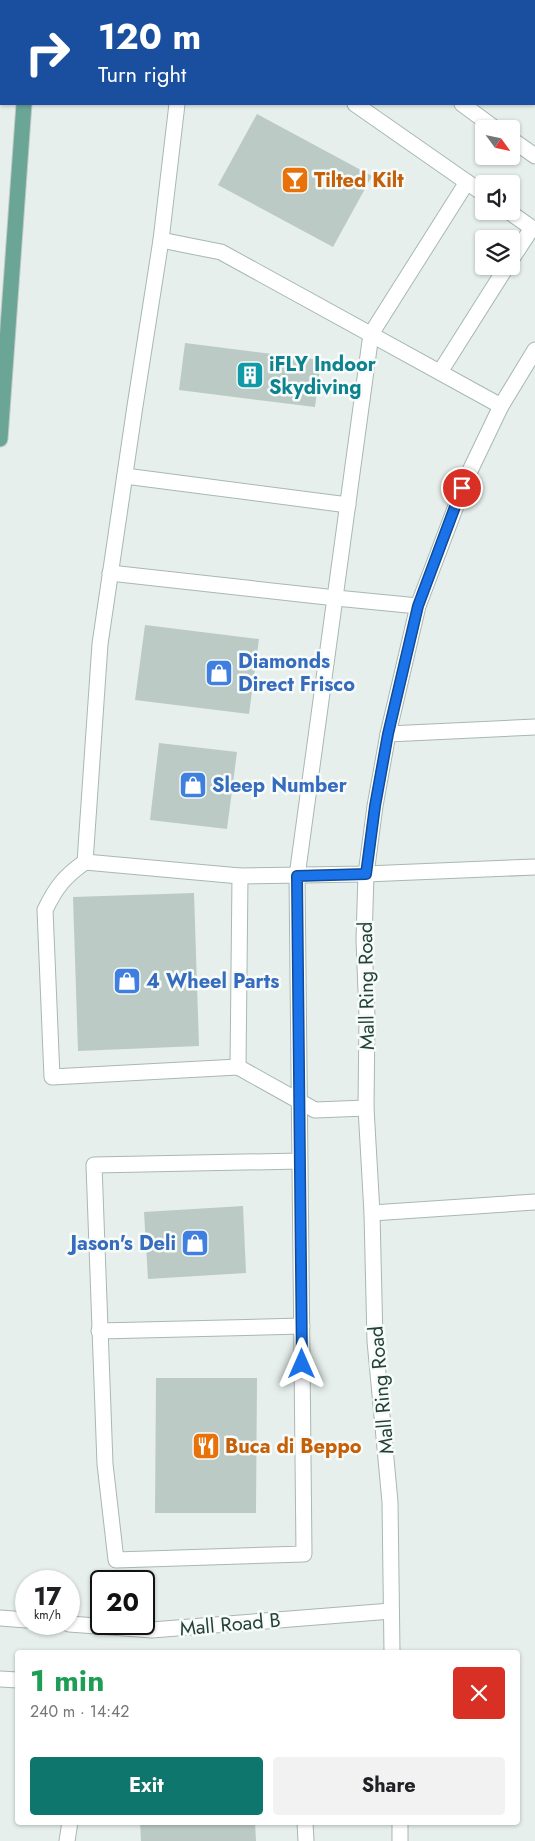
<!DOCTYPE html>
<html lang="en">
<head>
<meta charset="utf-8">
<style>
  :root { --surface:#fff; --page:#f2f2f2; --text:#202124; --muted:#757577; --accent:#0f766e }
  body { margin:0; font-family:Jost,sans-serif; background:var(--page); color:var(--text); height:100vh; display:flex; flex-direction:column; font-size:19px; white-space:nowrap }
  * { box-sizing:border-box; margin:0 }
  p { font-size:16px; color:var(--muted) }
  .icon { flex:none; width:28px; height:28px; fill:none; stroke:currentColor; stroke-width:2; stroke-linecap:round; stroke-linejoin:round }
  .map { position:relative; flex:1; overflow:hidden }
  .details { position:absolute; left:15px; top:1650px; width:505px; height:175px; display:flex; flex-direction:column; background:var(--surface); border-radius:5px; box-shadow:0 1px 4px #0004 }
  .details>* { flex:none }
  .hud { position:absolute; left:0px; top:0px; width:535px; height:105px; box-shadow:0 1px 4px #0004; background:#1a4fa0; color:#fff; overflow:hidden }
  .needle { width:32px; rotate:123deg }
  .fabs { position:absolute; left:475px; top:120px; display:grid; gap:10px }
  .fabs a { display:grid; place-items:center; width:45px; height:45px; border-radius:5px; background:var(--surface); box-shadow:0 1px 4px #0004; font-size:25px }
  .speed { position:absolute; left:15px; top:1570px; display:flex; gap:10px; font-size:25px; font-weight:700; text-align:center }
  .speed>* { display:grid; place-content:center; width:65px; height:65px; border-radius:50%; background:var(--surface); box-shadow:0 1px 4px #0004; line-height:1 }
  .speed small { font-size:12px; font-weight:400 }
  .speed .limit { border:2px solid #111; border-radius:8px; background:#fff; color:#111 }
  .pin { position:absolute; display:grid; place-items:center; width:42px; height:42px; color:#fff; margin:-21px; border:2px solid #fff; border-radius:50%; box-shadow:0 1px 5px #0007 }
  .me { position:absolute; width:55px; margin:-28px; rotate:0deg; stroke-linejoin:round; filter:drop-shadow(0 0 4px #0008) }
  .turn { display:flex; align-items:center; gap:18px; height:105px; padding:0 15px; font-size:22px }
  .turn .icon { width:65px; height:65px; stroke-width:2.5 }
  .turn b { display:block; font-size:35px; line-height:42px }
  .round { display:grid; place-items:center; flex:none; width:52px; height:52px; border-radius:5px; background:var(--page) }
  .summary { display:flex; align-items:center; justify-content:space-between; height:85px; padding:0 15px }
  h1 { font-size:30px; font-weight:700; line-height:38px; color:#1e9e55 }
  .button { display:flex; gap:10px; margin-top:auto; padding:10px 15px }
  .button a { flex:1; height:58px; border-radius:5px; background:var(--accent); color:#fff; font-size:20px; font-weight:700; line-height:58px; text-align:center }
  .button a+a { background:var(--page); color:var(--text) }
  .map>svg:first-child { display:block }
</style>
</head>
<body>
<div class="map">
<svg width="535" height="1841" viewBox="0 0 535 1841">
  <rect width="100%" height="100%" fill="#e6efeb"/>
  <!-- building -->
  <g fill="#bbcac4">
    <path d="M257,114L372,176L333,247L218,185Z"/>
    <path d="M185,343L321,360L315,407L179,390Z"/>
    <path d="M145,625L259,639L249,714L135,700Z"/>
    <path d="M159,743L237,752L227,829L150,820Z"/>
    <path d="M194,893L199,1046L78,1051L73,897Z"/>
    <path d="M243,1206L246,1273L148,1279L144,1212Z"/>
    <path d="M156,1378H257L256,1513H155Z"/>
    <path d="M140,1822H255L256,1841H141Z"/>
  </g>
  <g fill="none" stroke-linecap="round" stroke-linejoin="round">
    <!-- minor casing -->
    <g stroke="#a8b8b2" stroke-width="17">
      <g id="minor">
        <path d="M317,0L319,1"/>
        <path d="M422,0L424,1"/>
        <path d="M528,0L530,1"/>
        <path d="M534,78L535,79"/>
        <path d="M355,104L484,194"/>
        <path d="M462,104L496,129"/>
        <path d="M511,139L535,156"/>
        <path d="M508,211L532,228L511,260"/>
        <path d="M161,240L221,252L501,406"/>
        <path d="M440,372L507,266"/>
        <path d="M125,476L348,505"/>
        <path d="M110,573L336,598L418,606"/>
        <path d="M388,734L535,727"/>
        <path d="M85,862L100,644L135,406L161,240L177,104"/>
        <path d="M238,1067L240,876"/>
        <path d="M366,1108L315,1110L238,1067L52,1077L45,910C56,887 65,876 85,862L240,876L366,874L535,867"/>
        <path d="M300,1161L94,1165L105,1464L116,1560L304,1554L297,876L371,334L467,182"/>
        <path d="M372,1213L535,1202"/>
        <path d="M99,1331L302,1326"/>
        <path d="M0,1618L26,1620"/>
        <path d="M69,1624L152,1630L391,1611"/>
        <path d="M392,1652L390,1502L375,1341L372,1213L366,1108L367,1017L364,940L366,874L375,806L388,734L418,606L467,477L501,406L535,350"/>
        <path d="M0,1679L18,1680"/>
        <path d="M305,1822L306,1841"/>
        <path d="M67,1841L70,1822"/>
        <path d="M400,1841V1822"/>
      </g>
    </g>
    <!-- major casing -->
    <g stroke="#c2cac8" stroke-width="17">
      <g id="major">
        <path d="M31,1V0"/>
        <path d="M0,439L24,104"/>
      </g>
    </g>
    <!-- minor -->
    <use href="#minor" stroke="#fff" stroke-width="15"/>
    <!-- major -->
    <use href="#major" stroke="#6aa596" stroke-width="15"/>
  </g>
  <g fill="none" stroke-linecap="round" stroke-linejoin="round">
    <!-- route casing -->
    <g stroke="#114b97" stroke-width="12">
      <path id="route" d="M302,1364L297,876L366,874L375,806L388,734L418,606L462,488"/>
    </g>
    <!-- route -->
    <use href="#route" stroke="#1a73e8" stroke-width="9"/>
  </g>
  <!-- icons -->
  <defs>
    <g id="bar-square" transform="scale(1.4375)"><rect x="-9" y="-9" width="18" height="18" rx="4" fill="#e8710a" stroke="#f7fbf9"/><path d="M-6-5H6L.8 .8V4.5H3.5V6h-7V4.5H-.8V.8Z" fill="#fff"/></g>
    <g id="building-square" transform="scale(1.4375)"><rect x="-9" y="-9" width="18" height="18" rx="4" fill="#0f9aa8" stroke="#f7fbf9"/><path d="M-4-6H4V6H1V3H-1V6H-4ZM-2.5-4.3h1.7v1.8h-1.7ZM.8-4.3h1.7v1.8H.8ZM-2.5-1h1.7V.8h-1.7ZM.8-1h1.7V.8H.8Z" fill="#fff"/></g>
    <g id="shop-square" transform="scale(1.4375)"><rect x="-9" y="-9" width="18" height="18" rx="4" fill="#3f7fe0" stroke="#f7fbf9"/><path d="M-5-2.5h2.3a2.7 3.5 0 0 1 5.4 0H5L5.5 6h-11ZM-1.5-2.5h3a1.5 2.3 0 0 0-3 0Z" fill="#fff"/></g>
    <g id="restaurant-square" transform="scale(1.4375)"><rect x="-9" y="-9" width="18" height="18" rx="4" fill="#e8710a" stroke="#f7fbf9"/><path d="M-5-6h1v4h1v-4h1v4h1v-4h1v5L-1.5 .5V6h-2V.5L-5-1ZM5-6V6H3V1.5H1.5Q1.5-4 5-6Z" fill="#fff"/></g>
  </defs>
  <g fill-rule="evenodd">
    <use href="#bar-square" x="295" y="180"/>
    <use href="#building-square" x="250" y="375"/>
    <use href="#shop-square" x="219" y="673"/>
    <use href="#shop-square" x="193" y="785"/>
    <use href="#shop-square" x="127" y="981"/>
    <use href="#shop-square" x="195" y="1243"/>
    <use href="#restaurant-square" x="206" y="1446"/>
  </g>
  <g text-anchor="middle" stroke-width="5" stroke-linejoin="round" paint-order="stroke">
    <!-- food labels -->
    <g font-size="20" font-weight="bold" fill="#c56008" stroke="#f7fbf9" text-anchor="start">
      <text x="314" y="187">Tilted Kilt</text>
      <text x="225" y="1453">Buca di Beppo</text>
    </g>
    <!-- culture labels -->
    <g font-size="20" font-weight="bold" fill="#0d838f" stroke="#f7fbf9" text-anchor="start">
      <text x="269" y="371">iFLY Indoor<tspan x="269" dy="23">Skydiving</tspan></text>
    </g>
    <!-- shop labels -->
    <g font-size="20" font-weight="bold" fill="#366cbe" stroke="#f7fbf9" text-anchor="start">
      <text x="238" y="668">Diamonds<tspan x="238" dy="23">Direct Frisco</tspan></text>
      <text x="212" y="792">Sleep Number</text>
      <text x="146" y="988">4 Wheel Parts</text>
      <text x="176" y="1250" text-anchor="end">Jason's Deli</text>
    </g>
    <!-- street labels -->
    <g font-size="20" fill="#24423a" stroke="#f7fbf9">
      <text transform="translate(366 986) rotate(-91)" y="7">Mall Ring Road</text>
      <text transform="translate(381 1390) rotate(-95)" y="7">Mall Ring Road</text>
      <text transform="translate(230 1624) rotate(-5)" y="7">Mall Road B</text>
    </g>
  </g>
</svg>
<div class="fabs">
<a><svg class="needle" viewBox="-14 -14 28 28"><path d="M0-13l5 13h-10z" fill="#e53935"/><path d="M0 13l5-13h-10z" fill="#757577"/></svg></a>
<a><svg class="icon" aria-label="sound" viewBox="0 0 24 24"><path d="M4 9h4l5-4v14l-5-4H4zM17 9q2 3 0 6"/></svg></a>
<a><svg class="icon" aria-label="layers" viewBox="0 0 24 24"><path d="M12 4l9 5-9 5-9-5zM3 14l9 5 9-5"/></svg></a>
</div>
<div class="speed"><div>17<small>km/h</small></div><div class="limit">20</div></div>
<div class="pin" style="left:462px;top:488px;background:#d93025"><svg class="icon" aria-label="arrive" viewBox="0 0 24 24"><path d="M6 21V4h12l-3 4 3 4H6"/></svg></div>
<svg class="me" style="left:302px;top:1364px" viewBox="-20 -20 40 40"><path d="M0-17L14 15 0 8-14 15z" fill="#1a73e8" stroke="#fff" stroke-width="4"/></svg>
<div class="hud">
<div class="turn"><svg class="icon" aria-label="right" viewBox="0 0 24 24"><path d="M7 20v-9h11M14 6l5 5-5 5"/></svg><div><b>120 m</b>Turn right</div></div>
</div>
<section class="details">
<div class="summary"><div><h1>1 min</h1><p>240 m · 14:42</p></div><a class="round" style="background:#d93025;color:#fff"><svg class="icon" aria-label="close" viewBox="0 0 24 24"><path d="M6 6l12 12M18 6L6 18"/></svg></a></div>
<div class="button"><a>Exit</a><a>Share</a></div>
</section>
</div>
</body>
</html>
